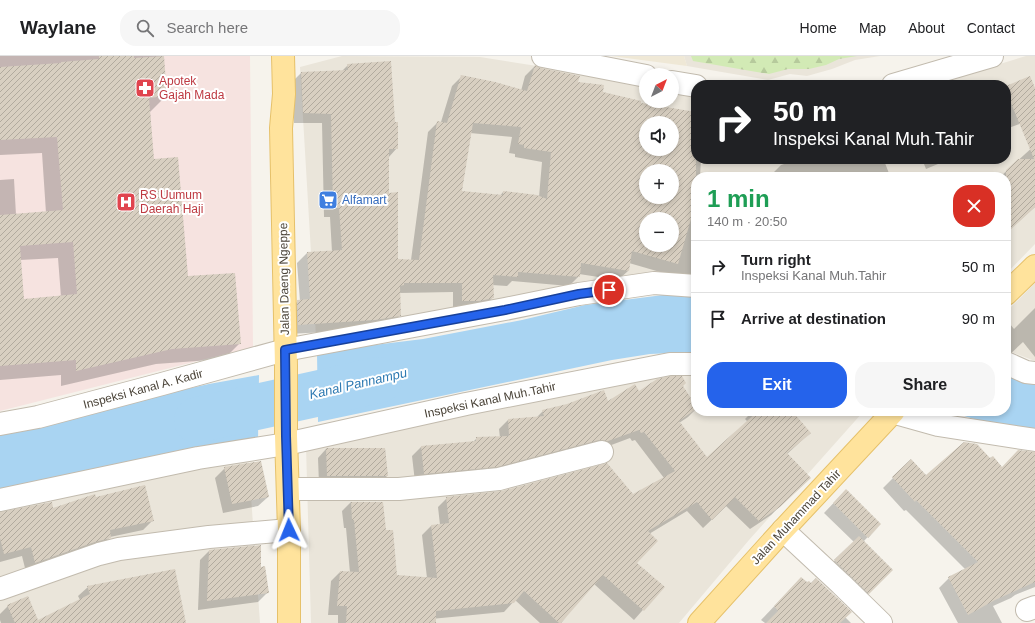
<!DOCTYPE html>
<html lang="en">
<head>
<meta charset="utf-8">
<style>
  :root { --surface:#fff; --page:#f6f6f6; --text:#202124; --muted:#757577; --line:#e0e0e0; --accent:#2563eb }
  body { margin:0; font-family:Helvetica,sans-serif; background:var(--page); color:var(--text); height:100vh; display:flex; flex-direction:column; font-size:15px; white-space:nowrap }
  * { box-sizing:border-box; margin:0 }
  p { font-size:13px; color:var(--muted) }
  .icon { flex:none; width:22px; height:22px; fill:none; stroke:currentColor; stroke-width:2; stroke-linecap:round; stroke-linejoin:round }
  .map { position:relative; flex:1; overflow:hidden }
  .panel { position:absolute; left:691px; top:116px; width:320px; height:244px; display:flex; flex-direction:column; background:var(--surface); border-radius:16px; box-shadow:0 2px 6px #0003 }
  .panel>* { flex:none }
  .top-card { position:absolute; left:691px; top:24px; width:320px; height:84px; border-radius:16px; box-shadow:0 2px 6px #0003; background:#202124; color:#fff; overflow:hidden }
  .needle { width:26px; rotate:42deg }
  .buttons { position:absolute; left:639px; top:12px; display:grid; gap:8px }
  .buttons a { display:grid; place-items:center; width:40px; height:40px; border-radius:50%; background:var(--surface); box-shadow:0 2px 6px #0003; font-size:20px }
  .pin { position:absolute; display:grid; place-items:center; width:34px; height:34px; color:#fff; margin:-17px; border:2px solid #fff; border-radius:50%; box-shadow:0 1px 4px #0007 }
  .me { position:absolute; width:44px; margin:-22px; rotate:358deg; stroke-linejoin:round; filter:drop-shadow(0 0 3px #0008) }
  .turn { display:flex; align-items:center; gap:14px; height:84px; padding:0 16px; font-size:18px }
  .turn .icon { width:52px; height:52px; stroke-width:2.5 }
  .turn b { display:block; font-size:28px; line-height:34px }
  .round { display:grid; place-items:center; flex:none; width:42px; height:42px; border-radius:16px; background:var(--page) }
  .head { display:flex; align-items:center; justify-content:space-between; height:68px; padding:0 16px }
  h1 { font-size:24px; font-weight:600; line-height:30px; color:#1e9e55 }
  .primary-button { display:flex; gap:8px; margin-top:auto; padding:8px 16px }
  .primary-button a { flex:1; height:46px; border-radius:16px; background:var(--accent); color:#fff; font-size:16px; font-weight:600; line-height:46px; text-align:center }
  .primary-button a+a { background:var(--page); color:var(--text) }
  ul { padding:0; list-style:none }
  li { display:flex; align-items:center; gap:12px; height:52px; padding:0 16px; border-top:1px solid var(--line) }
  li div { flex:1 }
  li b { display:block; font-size:15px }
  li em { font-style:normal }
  header { display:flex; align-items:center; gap:24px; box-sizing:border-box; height:56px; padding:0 20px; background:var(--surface); border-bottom:1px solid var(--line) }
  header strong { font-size:19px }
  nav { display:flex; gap:22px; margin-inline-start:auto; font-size:14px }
  .search { width:280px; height:36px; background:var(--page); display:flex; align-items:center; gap:10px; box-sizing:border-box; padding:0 14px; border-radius:16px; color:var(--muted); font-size:15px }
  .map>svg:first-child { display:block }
</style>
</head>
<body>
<header>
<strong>Waylane</strong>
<div class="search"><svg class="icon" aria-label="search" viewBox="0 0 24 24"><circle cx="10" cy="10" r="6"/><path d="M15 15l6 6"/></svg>Search here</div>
<nav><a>Home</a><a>Map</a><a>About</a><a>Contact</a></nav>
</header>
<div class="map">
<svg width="1035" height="567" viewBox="0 0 1035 567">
  <defs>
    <pattern id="forest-firs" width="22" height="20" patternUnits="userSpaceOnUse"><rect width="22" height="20" fill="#d2eab5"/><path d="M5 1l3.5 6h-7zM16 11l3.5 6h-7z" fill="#b6ca9c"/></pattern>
    <pattern id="building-hatch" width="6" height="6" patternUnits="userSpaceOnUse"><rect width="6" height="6" fill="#d8cfc1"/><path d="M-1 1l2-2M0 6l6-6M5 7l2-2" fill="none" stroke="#b1aa9e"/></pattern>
  </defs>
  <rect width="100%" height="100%" fill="#f6f3ec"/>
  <!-- residential -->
  <g fill="#eae5da" fill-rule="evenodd">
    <path d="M342,0L480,1L646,27V45H672V31L696,36V103H1006V29H931L1026,0H1035V188L1006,218V121H696V222L316,281L300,11ZM646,67H672V93H646ZM646,115H672V141H646ZM646,163H672V189H646Z"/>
    <path d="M684,0H880L855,4L832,13L807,20L790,18L768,24L687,10Z"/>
    <path d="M1035,227V305L1006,294V256Z"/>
    <path d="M696,309V355H861L863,356L749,484L679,567H311L306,390Z"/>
    <path d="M248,398L260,567H0V438Z"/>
  </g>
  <!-- education -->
  <path fill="#efe8d6" d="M611,0H684L687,10Z"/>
  <!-- medical -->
  <path fill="#f6e3e0" d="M0,0H250L253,291L0,355Z"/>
  <!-- forest -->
  <path fill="url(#forest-firs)" d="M691,0H857L839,3L826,9L809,13H788L769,18L693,5Z"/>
  <!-- water -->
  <g fill="#a9d4f2">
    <path d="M663,239H696V296L650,298L612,304L318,366L317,296L423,283L522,264L585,249Z"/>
    <path d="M1006,317L1035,325V379L984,366L948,355H1006Z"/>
    <path d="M259,319L258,385L0,436V374L209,328Z"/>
  </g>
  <!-- shadow -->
  <g fill="#0003" fill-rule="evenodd">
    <path d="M0,0H163L166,40L150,56L153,104L187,222L240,287L224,303L156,308L61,330V319L0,324V124L14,123L16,159L46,157L42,97L0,99ZM58,202L61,241L23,244L20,204Z"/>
    <path d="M348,9L394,67L397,92L388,102V138L397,204H411L428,76L438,66H441L452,30L462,20L521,35L525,20L535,10L602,36L640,48L696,58V103H701L700,121H696V221L668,217L667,218L629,207L628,215L618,224L579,218V220L569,230L512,225L507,230L492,229V242L483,252L453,254V236L399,237L400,259L391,269L365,274L288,278V255L298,245H300L297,207L307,197L332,196L330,161H324L322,67H294L292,26L301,17L342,15ZM646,67H672V93H646ZM470,77L512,81L509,97L515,98V101L542,106L539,141L503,136L500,140L461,136ZM646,115H672V141H646ZM646,163H672V189H646Z"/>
    <path d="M1006,31L1035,35V61L1033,63L1006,73Z"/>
    <path d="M1035,89V151L1006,177V121H1000Z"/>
    <path d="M799,103H898L885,107L890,120L889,121H772L771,119L781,109Z"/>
    <path d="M922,103H950L926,113Z"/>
    <path d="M1035,252V301L1023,286L1006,302V273L1010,268L1014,273Z"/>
    <path d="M682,330L696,353L688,361L679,367L707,402L748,366L745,363L753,355H790L810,377L787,398L800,431L771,459L750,473L726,450L703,472L687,455L649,478L635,507L663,531L634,564L594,528L560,567H540L515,544L504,556L389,567H338V559H328L331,525L340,516L350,517L346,472H344L342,455L351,446L396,520L427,522L422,479L431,470L440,469L438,451L447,442L633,439L664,422L635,384L632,385L630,382L598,394L487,419L415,426L412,400L421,391L472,387L477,382H500L499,373L508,364L536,362L543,355L608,347L639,336Z"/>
    <path d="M326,393H385L387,420L379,428H319L318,402Z"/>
    <path d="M1035,397V531L1015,539L1011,542L993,550L1002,567H958L939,532L949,522L965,513L906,454L904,455L883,432L893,422L926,421L990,404L1002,412Z"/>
    <path d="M225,412L268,441L258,450L223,457L215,422Z"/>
    <path d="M846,434L880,468L863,486L892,514L859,547L825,514L854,486L824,457Z"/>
    <path d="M96,443L153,464L143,474L110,481L100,491L26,516L22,500L0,506V457L52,453Z"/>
    <path d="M209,495L260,512L268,536L258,546L198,554L200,504Z"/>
    <path d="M801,522L845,561L851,567H765L761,564Z"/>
    <path d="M88,531L185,567H1L0,564V558L8,550L38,565L80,544L78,540Z"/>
  </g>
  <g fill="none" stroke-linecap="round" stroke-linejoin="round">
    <!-- river -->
    <path stroke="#a9d4f2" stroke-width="46" d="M197,364L379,324"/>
  </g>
  <!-- building -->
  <g fill="url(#building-hatch)" fill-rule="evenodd">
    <path d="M99,0H134V2L164,0L167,40L149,42L154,103L178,101L188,220L235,217L241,288L172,293L76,315V304L0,310V159L63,154L57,81L0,84V11L61,7V6L99,3ZM73,186L77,238L24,243L20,190Z"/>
    <path d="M391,5L395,66H398V93H389V137L398,136V203L419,204L437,65L447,67L461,19L495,26L527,35L535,9L541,12L580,20L578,26L604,29L603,36L641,45V47L696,56V163H691L678,208L632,195L629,215L581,207L580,221L518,216V221L493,219L494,242L479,245H462V227H404V229L400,230L401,260L375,264L298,269L297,244L310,243L307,196L342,194L339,152H333L331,58L303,57L301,16L348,14L347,8ZM473,67L521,71L518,88L524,89V92L551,96L547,143L537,139L503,135V139L462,135ZM646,67H672V93H646ZM646,115H672V141H646ZM646,163H672V189H646Z"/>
    <path d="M1030,20L1035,32V151L1006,178V114L1018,103H1034L1006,35V30Z"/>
    <path d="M671,320H682L686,327L683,330L696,350V353L679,365L707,401L758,355H792L811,377L787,397L811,422L780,451L759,465L735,441L712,464L697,446L648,475L658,485L637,507L665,531L644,555L603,519L561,567H559L524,535L514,547L436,555V567H346L347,550H337L340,515L359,516L354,464H352L351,446H383L386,474H393L397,519L437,522L431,469L449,467L446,441L502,435L607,407L633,438L675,415L644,376L641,377L639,374L608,385L599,384L497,411L424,418L421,390L476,385V381L509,380L508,363L544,360L542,354L567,348L604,334L608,345L635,328L639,335L657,323Z"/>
    <path d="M964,386L977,388L990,402L993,400L1002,411L1018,394L1035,396V526L995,544L968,559L948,521L978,506L916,444L915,446L892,421L911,403L926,419Z"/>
    <path d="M326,392H385L388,420H327Z"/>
    <path d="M261,405L269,441L232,448L224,411Z"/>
    <path d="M145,429L154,465L110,474L111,482L95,486L35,507L31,491L4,498L0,482V456L52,446L53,452L95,438L96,441Z"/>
    <path d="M846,433L881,468L868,482L833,447Z"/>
    <path d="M859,480L893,514L869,538L834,504Z"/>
    <path d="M261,489V511L265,510L269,537L207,545L209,494Z"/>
    <path d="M175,513L186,567H15L7,549L28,540L38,564L90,538L87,530Z"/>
    <path d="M801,521L807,526L809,525L811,527L816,522L852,556L840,567H766L778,555L774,550Z"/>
  </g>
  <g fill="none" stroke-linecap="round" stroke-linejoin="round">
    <!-- minor casing -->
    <g stroke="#c2bbae" stroke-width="24">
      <g id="minor">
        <path d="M543,0L646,20"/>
        <path d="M672,26L696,30"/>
        <path d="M893,29L992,0"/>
        <path d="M1006,307L1026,316L1035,317"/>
        <path d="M888,355L938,369L1035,384"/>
        <path d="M0,368L38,361L162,328L285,294L505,253L579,238L654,227L696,230"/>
        <path d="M288,433H399L499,423L602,396"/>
        <path d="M0,444L198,402L286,388L466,348L670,308H696"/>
        <path d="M783,474L841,528L881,567"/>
        <path d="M0,533L99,498L119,493L209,481L289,474"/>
        <path d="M1027,554L1035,551"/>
      </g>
    </g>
    <!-- major casing -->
    <g stroke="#e6c16a" stroke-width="24">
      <g id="major">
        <path d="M283,0L284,38L281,72L286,310V380L289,474V567"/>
        <path d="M1006,238L1035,210"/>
        <path d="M699,567L783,474L894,355"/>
      </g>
    </g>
    <!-- minor -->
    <use href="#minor" stroke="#fff" stroke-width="22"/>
    <!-- major -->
    <use href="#major" stroke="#ffe39c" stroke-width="22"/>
  </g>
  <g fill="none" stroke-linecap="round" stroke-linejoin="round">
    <!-- route casing -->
    <g stroke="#184099" stroke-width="10">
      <path id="route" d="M289,474L286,380L285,294L505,254L579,238L609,234"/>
    </g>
    <!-- route -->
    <use href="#route" stroke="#2563eb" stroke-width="7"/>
  </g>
  <!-- icons -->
  <defs>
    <g id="pharmacy-square" transform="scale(1)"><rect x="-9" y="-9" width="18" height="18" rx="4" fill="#e0444e" stroke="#fff"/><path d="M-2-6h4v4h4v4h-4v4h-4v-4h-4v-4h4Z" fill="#fff"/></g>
    <g id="supermarket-square" transform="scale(1)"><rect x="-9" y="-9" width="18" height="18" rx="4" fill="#3f7fe0" stroke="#fff"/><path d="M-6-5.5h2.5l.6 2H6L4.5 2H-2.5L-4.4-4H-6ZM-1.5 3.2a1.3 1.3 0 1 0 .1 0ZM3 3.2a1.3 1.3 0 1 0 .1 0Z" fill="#fff"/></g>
    <g id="hospital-square" transform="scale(1)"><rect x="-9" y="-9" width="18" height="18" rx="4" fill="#e0444e" stroke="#fff"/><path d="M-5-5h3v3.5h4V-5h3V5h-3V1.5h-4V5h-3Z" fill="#fff"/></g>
  </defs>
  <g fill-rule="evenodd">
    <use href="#pharmacy-square" x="145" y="32"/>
    <use href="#supermarket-square" x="328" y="144"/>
    <use href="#hospital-square" x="126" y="146"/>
  </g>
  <g text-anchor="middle" stroke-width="4" stroke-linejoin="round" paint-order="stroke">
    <!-- health labels -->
    <g font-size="12" fill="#be3a42" stroke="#fff" text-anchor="start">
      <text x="159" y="29">Apotek<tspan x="159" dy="14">Gajah Mada</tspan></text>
      <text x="140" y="143">RS Uumum<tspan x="140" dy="14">Daerah Haji</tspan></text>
    </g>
    <!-- shop labels -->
    <g font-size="12" fill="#366cbe" stroke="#fff" text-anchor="start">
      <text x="342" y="148">Alfamart</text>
    </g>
    <!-- street labels -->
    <g font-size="12" fill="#4b4439" stroke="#fff">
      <text transform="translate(284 223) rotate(-91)" y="4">Jalan Daeng Ngeppe</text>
      <text transform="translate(143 333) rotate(-15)" y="4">Inspeksi Kanal A. Kadir</text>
      <text transform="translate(490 344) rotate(-12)" y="4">Inspeksi Kanal Muh.Tahir</text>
      <text transform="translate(796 461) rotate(-47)" y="4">Jalan Muhammad Tahir</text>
    </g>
    <!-- water labels -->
    <g font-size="13" font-style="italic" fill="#2e7ab2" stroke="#fff">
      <text transform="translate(358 327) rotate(-13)" y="5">Kanal Pannampu</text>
    </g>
  </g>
</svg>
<div class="buttons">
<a><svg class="needle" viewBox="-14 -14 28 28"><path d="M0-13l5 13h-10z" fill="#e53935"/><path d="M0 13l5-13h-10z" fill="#757577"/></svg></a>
<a><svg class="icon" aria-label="sound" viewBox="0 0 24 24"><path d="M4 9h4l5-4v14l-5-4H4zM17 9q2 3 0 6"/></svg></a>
<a>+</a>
<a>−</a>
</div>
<div class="pin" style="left:609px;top:234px;background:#d93025"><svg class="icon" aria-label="arrive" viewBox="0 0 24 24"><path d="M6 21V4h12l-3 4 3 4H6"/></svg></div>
<svg class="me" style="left:289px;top:474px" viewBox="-20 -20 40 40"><path d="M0-17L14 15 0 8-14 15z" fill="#2563eb" stroke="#fff" stroke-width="4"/></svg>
<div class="top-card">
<div class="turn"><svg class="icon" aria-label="right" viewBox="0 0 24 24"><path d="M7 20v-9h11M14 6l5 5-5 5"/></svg><div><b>50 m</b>Inspeksi Kanal Muh.Tahir</div></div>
</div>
<section class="panel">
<div class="head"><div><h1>1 min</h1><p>140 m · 20:50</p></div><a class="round" style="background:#d93025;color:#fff"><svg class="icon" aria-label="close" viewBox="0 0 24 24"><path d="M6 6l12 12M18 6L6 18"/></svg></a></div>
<ul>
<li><svg class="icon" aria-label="right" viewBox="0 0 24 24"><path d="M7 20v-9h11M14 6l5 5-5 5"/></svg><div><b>Turn right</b><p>Inspeksi Kanal Muh.Tahir</p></div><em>50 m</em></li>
<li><svg class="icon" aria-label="arrive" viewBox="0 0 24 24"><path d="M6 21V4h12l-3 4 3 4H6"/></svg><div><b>Arrive at destination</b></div><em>90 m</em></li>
</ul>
<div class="primary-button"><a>Exit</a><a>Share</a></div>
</section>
</div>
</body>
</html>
